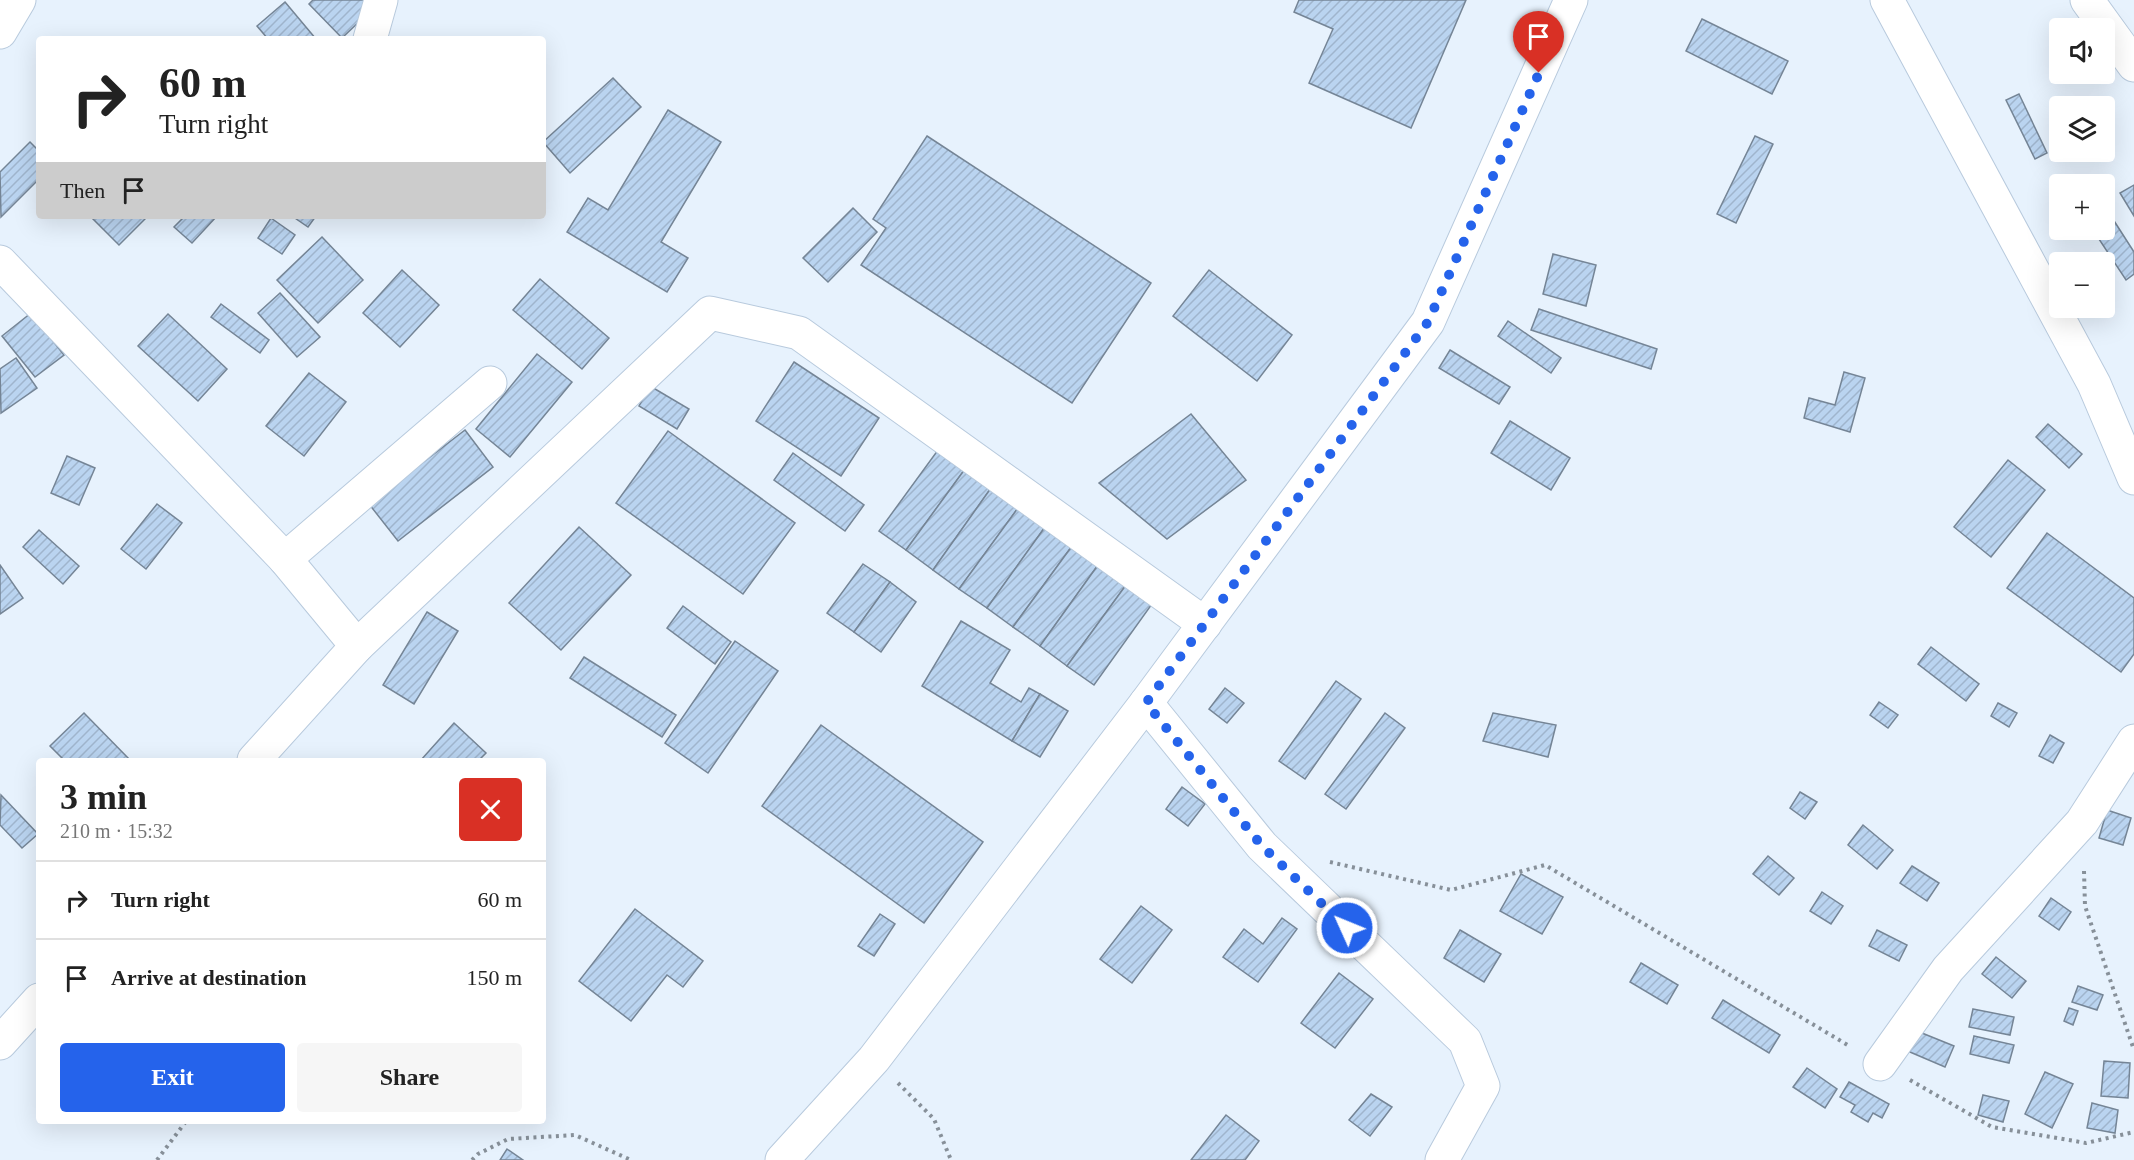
<!DOCTYPE html>
<html lang="en">
<head>
<meta charset="utf-8">
<style>
  :root { --surface:#fff; --page:#f6f6f6; --text:#222; --muted:#767676; --line:#e0e0e0; --accent:#2563eb }
  body { margin:0; font-family:Georgia,serif; background:var(--page); color:var(--text); height:100vh; display:flex; flex-direction:column; font-size:22px; white-space:nowrap }
  * { box-sizing:border-box; margin:0 }
  p { font-size:20px; color:var(--muted) }
  .icon { flex:none; width:33px; height:33px; fill:none; stroke:currentColor; stroke-width:2; stroke-linecap:round; stroke-linejoin:round }
  .map { position:relative; flex:1; overflow:hidden }
  .sheet { position:absolute; left:36px; top:758px; width:510px; height:366px; display:flex; flex-direction:column; background:var(--surface); border-radius:6px; box-shadow:0 6px 24px #0002 }
  .sheet>* { flex:none }
  .guide { position:absolute; left:36px; top:36px; width:510px; height:183px; border-radius:6px; box-shadow:0 6px 24px #0002; background:#fff; color:var(--text); overflow:hidden }
  .fabs { position:absolute; left:2049px; top:18px; display:grid; gap:12px }
  .fabs a { display:grid; place-items:center; width:66px; height:66px; border-radius:6px; background:var(--surface); box-shadow:0 6px 24px #0002; font-size:30px }
  .pin { position:absolute; display:grid; place-items:center; width:51px; height:51px; color:#fff; margin:-62px -26px; border-radius:50% 50% 50% 0; rotate:-45deg; box-shadow:0 0 6px #0007 }
  .pin .icon { rotate:45deg }
  .me { position:absolute; width:66px; margin:-33px; rotate:314deg; stroke-linejoin:round; filter:drop-shadow(0 0 4px #0008) }
  .turn { display:flex; align-items:center; gap:21px; height:126px; padding:0 24px; font-size:27px }
  .turn .icon { width:78px; height:78px; stroke-width:2.5 }
  .turn b { display:block; font-size:42px; line-height:51px }
  .then { display:flex; align-items:center; height:57px; padding:0 24px; background:#0003; gap:12px; font-size:22px }
  .round { display:grid; place-items:center; flex:none; width:63px; height:63px; border-radius:6px; background:var(--page) }
  .summary { display:flex; align-items:center; justify-content:space-between; height:102px; padding:0 24px }
  h1 { font-size:36px; font-weight:600; line-height:45px }
  .action { display:flex; gap:12px; margin-top:auto; padding:12px 24px }
  .action a { flex:1; height:69px; border-radius:6px; background:var(--accent); color:#fff; font-size:24px; font-weight:600; line-height:69px; text-align:center }
  .action a+a { background:var(--page); color:var(--text) }
  ul { padding:0; list-style:none }
  li { display:flex; align-items:center; gap:18px; height:78px; padding:0 24px; border-top:2px solid var(--line) }
  li div { flex:1 }
  li b { display:block; font-size:22px }
  li em { font-style:normal }
  .map>svg:first-child { display:block }
</style>
</head>
<body>
<div class="map">
<svg width="2134" height="1160" viewBox="0 0 2134 1160">
  <defs>
    <pattern id="building-hatch" width="6" height="6" patternUnits="userSpaceOnUse" patternTransform="scale(1.5)"><rect width="6" height="6" fill="#bad4f0"/><path d="M-1 1l2-2M0 6l6-6M5 7l2-2" fill="none" stroke="#9fb5cd"/></pattern>
  </defs>
  <rect width="100%" height="100%" fill="#e7f2fd"/>
  <!-- building -->
  <g fill="url(#building-hatch)" stroke="#758596" stroke-width="1.5">
    <path d="M313,0H377L379,3L342,38L309,4Z"/>
    <path d="M1299,0H1466L1411,128L1309,83L1333,29L1294,12Z"/>
    <path d="M285,2L316,39H268L257,26Z"/>
    <path d="M1702,19L1788,61L1772,94L1686,51Z"/>
    <path d="M613,78L641,107L570,173L543,142Z"/>
    <path d="M2019,94L2047,153L2035,159L2006,100Z"/>
    <path d="M668,110L721,142L661,242L688,258L667,292L567,232L588,198L608,210Z"/>
    <path d="M927,136L1151,283L1072,403L861,265L886,228L873,219Z"/>
    <path d="M1755,136L1773,144L1736,223L1717,214Z"/>
    <path d="M30,142L39,151V179L1,217L0,172Z"/>
    <path d="M2134,185V216L2120,193Z"/>
    <path d="M853,208L877,232L828,282L803,258Z"/>
    <path d="M2109,213L2134,252V274L2126,280L2093,230H2104V216Z"/>
    <path d="M90,216H147V217L119,245Z"/>
    <path d="M185,216H217L192,243L174,227Z"/>
    <path d="M292,216H316L308,227Z"/>
    <path d="M271,218L295,235L282,254L258,238Z"/>
    <path d="M322,237L363,280L318,323L277,280Z"/>
    <path d="M1553,254L1596,265L1586,306L1543,294Z"/>
    <path d="M402,270L439,305L400,347L363,313Z"/>
    <path d="M1209,270L1292,335L1257,381L1173,316Z"/>
    <path d="M540,279L609,338L582,369L513,310Z"/>
    <path d="M280,293L320,337L297,357L258,313Z"/>
    <path d="M221,304L269,340L260,353L211,317Z"/>
    <path d="M1539,309L1657,349L1651,369L1531,330Z"/>
    <path d="M31,313L64,355L35,377L2,336Z"/>
    <path d="M168,314L227,369L198,401L138,346Z"/>
    <path d="M1508,321L1561,358L1551,373L1498,336Z"/>
    <path d="M1450,350L1510,387L1499,404L1439,368Z"/>
    <path d="M537,354L572,382L510,457L476,429Z"/>
    <path d="M16,358L37,388L1,413L0,369Z"/>
    <path d="M794,362L879,418L841,476L756,421Z"/>
    <path d="M1844,372L1865,378L1850,432L1804,418L1809,398L1835,405Z"/>
    <path d="M309,373L346,402L304,456L266,426Z"/>
    <path d="M650,386L689,409L677,429L639,406Z"/>
    <path d="M1191,414L1246,480L1167,539L1099,483Z"/>
    <path d="M1510,421L1570,458L1551,490L1491,453Z"/>
    <path d="M2048,424L2082,454L2069,468L2036,437Z"/>
    <path d="M465,430L493,467L398,541L369,504Z"/>
    <path d="M668,431L795,523L743,594L616,503Z"/>
    <path d="M938,450L965,469L906,550L879,531Z"/>
    <path d="M793,453L864,505L845,531L774,480Z"/>
    <path d="M67,456L95,468L79,505L51,493Z"/>
    <path d="M2008,460L2045,490L1991,557L1954,527Z"/>
    <path d="M965,469L991,488L933,570L906,550Z"/>
    <path d="M991,488L1018,508L959,589L933,570Z"/>
    <path d="M157,504L182,523L146,569L121,549Z"/>
    <path d="M1018,508L1045,527L987,608L959,589Z"/>
    <path d="M579,527L631,575L561,650L509,603Z"/>
    <path d="M1045,527L1072,546L1013,627L987,608Z"/>
    <path d="M39,530L79,566L63,584L23,547Z"/>
    <path d="M2047,533L2134,598V654L2121,672L2007,588Z"/>
    <path d="M1072,546L1098,565L1040,646L1013,627Z"/>
    <path d="M863,564L890,582L854,632L827,613Z"/>
    <path d="M0,565L23,598L0,614Z"/>
    <path d="M1098,565L1126,585L1067,666L1040,646Z"/>
    <path d="M890,582L916,602L881,652L854,632Z"/>
    <path d="M1126,585L1152,604L1094,685L1067,666Z"/>
    <path d="M683,606L731,642L715,664L667,628Z"/>
    <path d="M427,612L458,631L414,704L383,685Z"/>
    <path d="M961,621L1010,650L990,683L1021,702L1029,688L1040,694L1012,741L922,686Z"/>
    <path d="M735,641L778,671L708,773L665,743Z"/>
    <path d="M1931,647L1979,684L1966,701L1918,664Z"/>
    <path d="M584,657L676,715L662,737L570,678Z"/>
    <path d="M1336,681L1361,699L1305,779L1279,761Z"/>
    <path d="M1225,688L1244,703L1227,723L1209,709Z"/>
    <path d="M1040,694L1068,711L1040,757L1012,741Z"/>
    <path d="M1879,702L1898,715L1888,728L1870,715Z"/>
    <path d="M1998,703L2017,713L2009,727L1991,716Z"/>
    <path d="M84,713L130,760H64L50,746Z"/>
    <path d="M1385,713L1405,728L1346,809L1325,794Z"/>
    <path d="M1493,713L1556,725L1548,757L1483,741Z"/>
    <path d="M454,723L486,753L479,760H421Z"/>
    <path d="M821,725L983,842L924,923L762,806Z"/>
    <path d="M2050,735L2064,743L2053,763L2039,756Z"/>
    <path d="M1182,787L1205,804L1188,826L1166,809Z"/>
    <path d="M1800,792L1817,802L1805,819L1790,808Z"/>
    <path d="M1,795L38,834L22,848L0,825Z"/>
    <path d="M2107,810L2131,818L2123,845L2099,838Z"/>
    <path d="M1863,825L1893,850L1877,869L1848,845Z"/>
    <path d="M1768,856L1794,878L1779,895L1753,874Z"/>
    <path d="M1912,866L1939,883L1927,901L1900,883Z"/>
    <path d="M1521,874L1563,897L1542,934L1500,911Z"/>
    <path d="M1822,892L1843,906L1831,924L1810,911Z"/>
    <path d="M2051,898L2071,912L2059,930L2039,916Z"/>
    <path d="M1141,906L1172,930L1132,983L1100,959Z"/>
    <path d="M635,909L703,961L683,987L667,975L631,1021L579,981Z"/>
    <path d="M880,914L895,924L874,956L858,946Z"/>
    <path d="M1282,918L1297,929L1258,982L1223,957L1244,929L1263,944Z"/>
    <path d="M1460,930L1501,954L1484,982L1444,958Z"/>
    <path d="M1877,930L1907,945L1899,961L1869,946Z"/>
    <path d="M1996,957L2026,981L2012,998L1982,974Z"/>
    <path d="M1641,963L1678,985L1667,1004L1630,982Z"/>
    <path d="M1339,973L1373,999L1335,1048L1301,1023Z"/>
    <path d="M2078,986L2103,995L2097,1010L2072,1002Z"/>
    <path d="M1723,1000L1780,1035L1769,1053L1712,1018Z"/>
    <path d="M2069,1008L2078,1011L2073,1025L2064,1021Z"/>
    <path d="M1973,1009L2014,1017L2010,1035L1969,1027Z"/>
    <path d="M1912,1029L1954,1046L1945,1067L1903,1049Z"/>
    <path d="M1974,1036L2014,1045L2009,1063L1970,1054Z"/>
    <path d="M2104,1061L2130,1063L2128,1098L2101,1096Z"/>
    <path d="M1807,1068L1837,1089L1825,1108L1793,1087Z"/>
    <path d="M2045,1072L2073,1084L2052,1128L2025,1114Z"/>
    <path d="M1849,1082L1889,1104L1882,1118L1873,1113L1868,1122L1851,1112L1855,1105L1840,1097Z"/>
    <path d="M1371,1094L1392,1107L1370,1136L1349,1120Z"/>
    <path d="M1983,1095L2009,1101L2003,1122L1978,1115Z"/>
    <path d="M2092,1103L2118,1110L2115,1133L2087,1128Z"/>
    <path d="M1226,1115L1259,1141L1245,1160H1191Z"/>
    <path d="M507,1149L523,1160H500Z"/>
  </g>
  <g fill="none" stroke-linecap="round" stroke-linejoin="round">
    <!-- minor casing -->
    <g stroke="#b8cadd" stroke-width="35">
      <g id="minor">
        <path d="M1887,0L2094,384L2134,478"/>
        <path d="M0,32L19,0"/>
        <path d="M370,39L381,0"/>
        <path d="M0,262L285,559L357,646"/>
        <path d="M285,559L490,383"/>
        <path d="M1146,703L1262,846L1465,1041L1483,1086L1442,1160"/>
        <path d="M254,760L357,646L710,313L799,333L1205,624"/>
        <path d="M0,1043L39,1000"/>
        <path d="M1880,1064L1948,969L2082,822L2134,741"/>
        <path d="M782,1160L874,1059L1146,703L1428,322L1571,0"/>
      </g>
    </g>
    <!-- major casing -->
    <g stroke="#b8cadd" stroke-width="35">
      <path id="major" d="M2087,0L2134,65"/>
    </g>
    <!-- path -->
    <g stroke="#879099" stroke-width="4" stroke-dasharray="3 4.5" stroke-linecap="butt">
      <path d="M1330,862L1451,890L1545,865L1851,1047"/>
      <path d="M2084,871L2085,906L2134,1050"/>
      <path d="M1910,1080L1992,1127L2086,1143L2134,1132"/>
      <path d="M898,1083L934,1119L951,1160"/>
      <path d="M157,1160L187,1120"/>
      <path d="M472,1160L478,1154L508,1139L575,1135L631,1160"/>
    </g>
    <!-- minor -->
    <use href="#minor" stroke="#fff" stroke-width="33"/>
    <!-- major -->
    <use href="#major" stroke="#fff" stroke-width="33"/>
  </g>
  <g fill="none" stroke-linecap="round" stroke-linejoin="round">
    <!-- route -->
    <path stroke="#2563eb" stroke-width="10" stroke-dasharray="0 18" d="M1347,928L1262,846L1146,703L1428,322L1539,73"/>
  </g>
</svg>
<div class="fabs">
<a><svg class="icon" aria-label="sound" viewBox="0 0 24 24"><path d="M4 9h4l5-4v14l-5-4H4zM17 9q2 3 0 6"/></svg></a>
<a><svg class="icon" aria-label="layers" viewBox="0 0 24 24"><path d="M12 4l9 5-9 5-9-5zM3 14l9 5 9-5"/></svg></a>
<a>+</a>
<a>−</a>
</div>
<div class="pin" style="left:1539px;top:73px;background:#d93025"><svg class="icon" aria-label="arrive" viewBox="0 0 24 24"><path d="M6 21V4h12l-3 4 3 4H6"/></svg></div>
<svg class="me" style="left:1347px;top:928px" viewBox="-20 -20 40 40"><circle r="17" fill="#2563eb" stroke="#fff" stroke-width="3"/><path d="M0-11L8 9 0 5-8 9z" fill="#fff"/></svg>
<div class="guide">
<div class="turn"><svg class="icon" aria-label="right" viewBox="0 0 24 24"><path d="M7 20v-9h11M14 6l5 5-5 5"/></svg><div><b>60 m</b>Turn right</div></div>
<div class="then">Then<svg class="icon" aria-label="arrive" viewBox="0 0 24 24"><path d="M6 21V4h12l-3 4 3 4H6"/></svg></div>
</div>
<section class="sheet">
<div class="summary"><div><h1>3 min</h1><p>210 m · 15:32</p></div><a class="round" style="background:#d93025;color:#fff"><svg class="icon" aria-label="close" viewBox="0 0 24 24"><path d="M6 6l12 12M18 6L6 18"/></svg></a></div>
<ul>
<li><svg class="icon" aria-label="right" viewBox="0 0 24 24"><path d="M7 20v-9h11M14 6l5 5-5 5"/></svg><div><b>Turn right</b></div><em>60 m</em></li>
<li><svg class="icon" aria-label="arrive" viewBox="0 0 24 24"><path d="M6 21V4h12l-3 4 3 4H6"/></svg><div><b>Arrive at destination</b></div><em>150 m</em></li>
</ul>
<div class="action"><a>Exit</a><a>Share</a></div>
</section>
</div>
</body>
</html>
